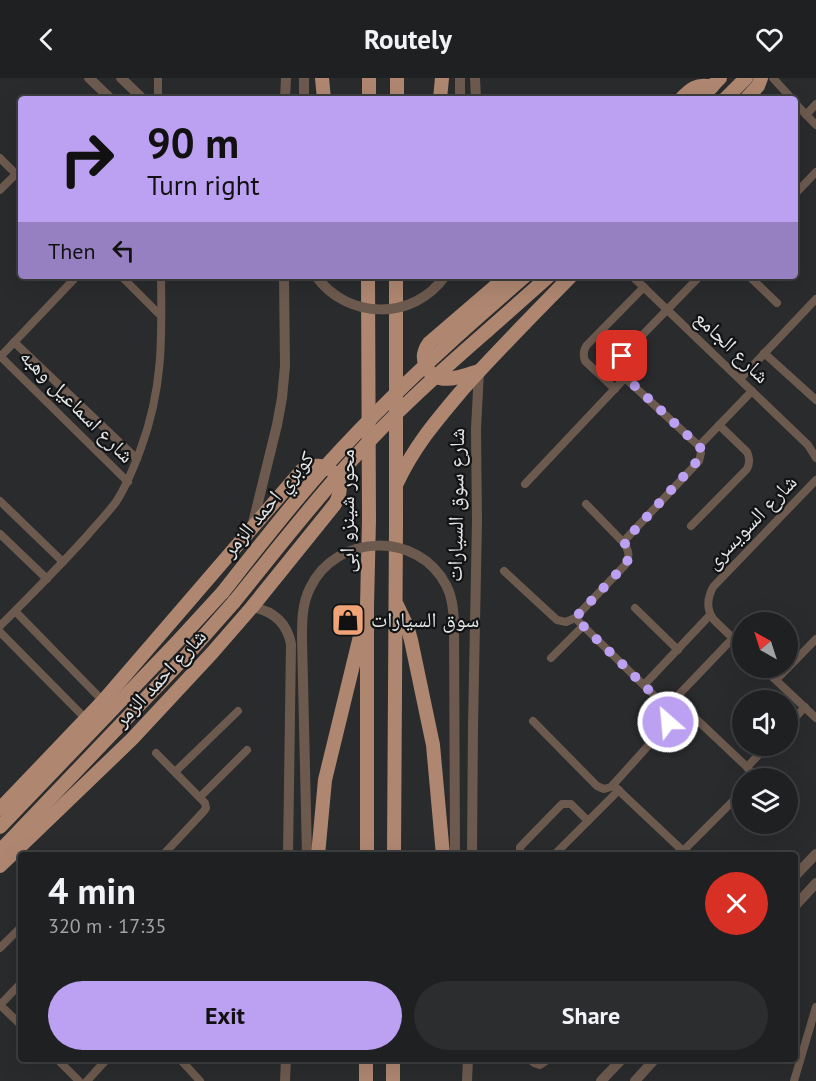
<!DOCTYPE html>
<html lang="en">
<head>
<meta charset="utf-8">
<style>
  :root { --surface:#1f2022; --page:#2c2d2f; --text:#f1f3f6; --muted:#a1a3a5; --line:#3c3e40; --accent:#bca0f2 }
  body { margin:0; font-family:"PT Sans","Noto Naskh Arabic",sans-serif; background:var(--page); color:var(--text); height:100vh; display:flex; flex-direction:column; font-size:22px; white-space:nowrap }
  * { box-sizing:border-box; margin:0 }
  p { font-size:20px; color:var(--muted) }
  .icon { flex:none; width:33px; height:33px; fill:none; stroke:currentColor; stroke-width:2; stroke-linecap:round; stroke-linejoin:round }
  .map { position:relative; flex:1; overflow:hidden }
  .panel { position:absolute; left:18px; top:774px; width:780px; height:210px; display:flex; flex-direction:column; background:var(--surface); border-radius:6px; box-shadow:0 6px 24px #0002,0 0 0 2px var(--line) }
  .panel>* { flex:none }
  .guide { position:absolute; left:18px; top:18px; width:780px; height:183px; border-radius:6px; box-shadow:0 6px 24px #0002,0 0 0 2px var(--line); background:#bca0f2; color:#111; overflow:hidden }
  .needle { width:39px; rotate:321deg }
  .fabs { position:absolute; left:732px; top:534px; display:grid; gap:12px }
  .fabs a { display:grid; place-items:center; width:66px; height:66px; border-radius:50%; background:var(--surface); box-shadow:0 6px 24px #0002,0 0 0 2px var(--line); font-size:30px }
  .pin { position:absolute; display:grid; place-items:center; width:51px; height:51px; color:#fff; margin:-26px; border-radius:12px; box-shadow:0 3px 9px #0006 }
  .me { position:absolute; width:66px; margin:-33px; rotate:333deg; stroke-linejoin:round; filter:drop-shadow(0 0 4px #0008) }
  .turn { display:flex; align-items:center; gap:21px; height:126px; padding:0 30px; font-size:27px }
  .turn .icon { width:78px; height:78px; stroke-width:2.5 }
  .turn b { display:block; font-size:42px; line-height:51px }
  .then { display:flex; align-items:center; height:57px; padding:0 30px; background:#0003; gap:12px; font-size:22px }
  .round { display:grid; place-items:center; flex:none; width:63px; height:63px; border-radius:32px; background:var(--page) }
  .summary { display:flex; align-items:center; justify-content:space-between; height:102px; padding:0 30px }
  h1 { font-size:36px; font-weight:700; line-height:45px }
  .button { display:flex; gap:12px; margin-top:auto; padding:12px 30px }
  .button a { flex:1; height:69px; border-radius:36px; background:var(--accent); color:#111; font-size:24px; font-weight:700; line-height:69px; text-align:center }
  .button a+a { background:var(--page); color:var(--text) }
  header { display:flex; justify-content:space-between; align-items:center; height:78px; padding:0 30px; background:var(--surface); font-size:27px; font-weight:700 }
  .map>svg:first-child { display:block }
</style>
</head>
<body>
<header><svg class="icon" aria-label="back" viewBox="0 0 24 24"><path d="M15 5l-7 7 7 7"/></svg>Routely<svg class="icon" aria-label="heart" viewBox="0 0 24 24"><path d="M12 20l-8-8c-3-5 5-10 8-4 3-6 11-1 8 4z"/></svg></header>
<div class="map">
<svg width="816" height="1003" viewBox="0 0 816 1003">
  <rect width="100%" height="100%" fill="#292b2d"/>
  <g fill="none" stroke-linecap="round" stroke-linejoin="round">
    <!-- minor -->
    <g stroke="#6d5a4f" stroke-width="8">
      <path d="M773,0L792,21"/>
      <path d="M158,21V0"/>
      <path d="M795,25L816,47"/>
      <path d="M806,37L816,26"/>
      <path d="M0,80L21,101"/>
      <path d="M0,112L16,96"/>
      <path d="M795,116L816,94"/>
      <path d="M121,198L161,238"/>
      <path d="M632,198L808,367L816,380"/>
      <path d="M749,198L777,225"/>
      <path d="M14,264L137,381"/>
      <path d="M764,275L816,322"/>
      <path d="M0,278L128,404"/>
      <path d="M0,279L77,198"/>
      <path d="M740,301L816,221"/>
      <path d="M615,311L585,283C583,277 583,272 587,267L644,209"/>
      <path d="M699,368L752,313"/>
      <path d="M525,406L625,300"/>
      <path d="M0,423L63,484"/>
      <path d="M691,448L747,391C750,385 750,380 747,374L719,347"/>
      <path d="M0,456L47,501"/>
      <path d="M623,464L699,383L701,375L699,368L625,300C619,293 619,286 622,278L700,198"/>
      <path d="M504,493L557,542L566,544L575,540L626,486C630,478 629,472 623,464L586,426"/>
      <path d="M635,530L678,572"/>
      <path d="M15,533L103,623"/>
      <path d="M0,548C29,519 58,490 86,459C96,447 107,436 116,424C127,407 134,389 141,370C163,310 162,261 161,198"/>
      <path d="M0,554L86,641"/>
      <path d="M742,569L714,542C706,531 707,521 713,509L816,402"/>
      <path d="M551,580L583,548"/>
      <path d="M763,590L816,640"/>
      <path d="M776,602L816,561"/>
      <path d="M644,607L710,537"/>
      <path d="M666,630L733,560"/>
      <path d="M669,639C678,633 684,633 693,638L747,689L750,693L751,700"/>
      <path d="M533,643L597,708L604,711L611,709L666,648C671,640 669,633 663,626L575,540"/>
      <path d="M788,647L805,629"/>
      <path d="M156,675L205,725L206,730L204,733L163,777"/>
      <path d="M747,689L767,668"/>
      <path d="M175,694L238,633"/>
      <path d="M613,707L683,773L685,777"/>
      <path d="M200,719L247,672"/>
      <path d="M683,773L742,714"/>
      <path d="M524,777L520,773V769L562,726H571L588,743"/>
      <path d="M554,777L619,712"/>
      <path d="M0,870L21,849"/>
      <path d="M0,927L21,905"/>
      <path d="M0,927L21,947"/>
      <path d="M57,981L79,1003"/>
      <path d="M180,981L200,1003"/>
      <path d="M529,981L534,985L540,987L549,981"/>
      <path d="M87,1003L107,981"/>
      <path d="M794,1003L816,929"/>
    </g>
    <!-- tertiary -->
    <g stroke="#6d5a4f" stroke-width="10">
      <path d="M89,0L111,21"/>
      <path d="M121,0L143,21"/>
      <path d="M304,0V21"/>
      <path d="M475,0L476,21"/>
      <path d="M285,21L286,0"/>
      <path d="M460,21V0"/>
      <path d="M252,449L277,347L282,320L285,288L284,198"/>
      <path d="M252,529C273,533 287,545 291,566L288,777"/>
      <path d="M454,543L455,777"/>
      <path d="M302,560L307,777"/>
      <path d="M472,777L473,648L477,443L476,351L479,293"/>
      <path d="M795,798L816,776"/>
      <path d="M795,828L816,805"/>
      <path d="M285,1003L286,981"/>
      <path d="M467,1003L468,981"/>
      <path d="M601,1003L622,981"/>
      <path d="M635,1003L655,981"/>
    </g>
    <!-- primary -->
    <g stroke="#af8771" stroke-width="14">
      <path d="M322,0L324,21"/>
      <path d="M369,21V0"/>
      <path d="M397,21V0"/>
      <path d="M440,21L442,0"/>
      <path d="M681,21C690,11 697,5 712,9"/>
      <path d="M700,21L720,0"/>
      <path d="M725,21L746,0"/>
      <path d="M746,21L758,8L761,0"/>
      <path d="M476,241L525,198"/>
      <path d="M487,253L549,198"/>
      <path d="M479,293C463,298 436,310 426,288C422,280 424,272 429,265L507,198"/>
      <path d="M397,405C415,367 436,343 463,311C498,272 535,235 571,198"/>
      <path d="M397,527L407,548L411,562L433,667L443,777"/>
      <path d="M0,731L103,623L302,392C327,378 350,401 335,426L252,529L212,575L132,661L0,788"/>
      <path d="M0,749L177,564L223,514"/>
      <path d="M0,773L188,576L234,524"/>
      <path d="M318,777L325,702L362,550"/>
      <path d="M367,777V528L369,442L368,198"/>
      <path d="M394,777L396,446V198"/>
      <path d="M366,1003V981"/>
      <path d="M393,1003V981"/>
    </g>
    <!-- tertiary-bridge -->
    <g stroke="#6d5a4f" stroke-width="10">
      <path d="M316,198C347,242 414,243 445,198"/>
      <path d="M302,560C302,543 302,526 310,510C336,455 418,453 446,507C452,518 453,530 454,543"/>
    </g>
    <!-- primary-bridge -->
    <g stroke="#af8771" stroke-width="14">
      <path d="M223,514C256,472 289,429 325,389C372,337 423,288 476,241"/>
      <path d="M234,524C273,476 310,428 351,383C393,336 440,294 487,253"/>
    </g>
  </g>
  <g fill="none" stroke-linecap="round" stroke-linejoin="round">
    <!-- route -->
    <path stroke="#bca0f2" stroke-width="10" stroke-dasharray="0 18" d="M622,278L620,287L622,296L699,368L701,371V379L624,464C629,472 630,478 626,486L575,540L663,626L668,634V644"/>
  </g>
  <!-- icons -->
  <defs>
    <g id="shop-square" transform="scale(1.725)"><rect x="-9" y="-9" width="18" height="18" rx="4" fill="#efa377" stroke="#121314"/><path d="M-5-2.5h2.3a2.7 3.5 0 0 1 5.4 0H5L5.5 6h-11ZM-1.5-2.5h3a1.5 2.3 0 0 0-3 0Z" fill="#111"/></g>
  </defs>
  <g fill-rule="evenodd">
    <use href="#shop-square" x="348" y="542"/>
  </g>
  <g text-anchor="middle" stroke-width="4.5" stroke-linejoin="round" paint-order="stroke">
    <!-- street labels -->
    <g font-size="21" fill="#e3e5e6" stroke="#121314">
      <text transform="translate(732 269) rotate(44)" y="7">شارع الجامع</text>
      <text transform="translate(77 328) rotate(45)" y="7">شارع اسماعيل وهبه</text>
      <text transform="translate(268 426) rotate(-50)" y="7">كوبري احمد الزمر</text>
      <text transform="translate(456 427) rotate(-89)" y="7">شارع سوق السيارات</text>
      <text transform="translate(347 433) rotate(-90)" y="7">محور شينزو ابى</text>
      <text transform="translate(751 444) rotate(-46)" y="7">شارع السويسرى</text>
      <text transform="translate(160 600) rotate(-47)" y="7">شارع احمد الزمر</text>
    </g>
    <!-- poi labels -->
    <g font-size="21" fill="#e3e5e6" stroke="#121314" text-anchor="start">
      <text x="371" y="549">سوق السيارات</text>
    </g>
  </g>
</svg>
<div class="fabs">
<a><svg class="needle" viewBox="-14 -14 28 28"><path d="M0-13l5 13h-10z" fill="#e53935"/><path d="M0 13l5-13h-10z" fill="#a1a3a5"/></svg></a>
<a><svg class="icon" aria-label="sound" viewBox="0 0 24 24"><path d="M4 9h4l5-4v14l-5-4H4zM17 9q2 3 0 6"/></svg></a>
<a><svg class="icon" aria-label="layers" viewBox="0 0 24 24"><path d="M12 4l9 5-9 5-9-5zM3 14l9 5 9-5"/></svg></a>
</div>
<div class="pin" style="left:622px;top:278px;background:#d93025"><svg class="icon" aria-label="arrive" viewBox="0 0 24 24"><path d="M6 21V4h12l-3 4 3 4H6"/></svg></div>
<svg class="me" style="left:668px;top:644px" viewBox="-20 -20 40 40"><circle r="17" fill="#bca0f2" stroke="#fff" stroke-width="3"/><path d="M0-11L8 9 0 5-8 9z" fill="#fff"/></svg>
<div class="guide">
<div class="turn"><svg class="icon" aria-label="right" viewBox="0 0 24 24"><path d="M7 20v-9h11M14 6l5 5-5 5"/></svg><div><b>90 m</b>Turn right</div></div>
<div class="then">Then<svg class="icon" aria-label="left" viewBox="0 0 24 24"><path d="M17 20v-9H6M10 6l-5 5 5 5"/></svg></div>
</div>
<section class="panel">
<div class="summary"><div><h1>4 min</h1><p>320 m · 17:35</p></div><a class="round" style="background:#d93025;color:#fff"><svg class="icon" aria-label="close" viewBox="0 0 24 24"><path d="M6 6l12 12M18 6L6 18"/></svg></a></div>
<div class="button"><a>Exit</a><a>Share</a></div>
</section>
</div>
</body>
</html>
